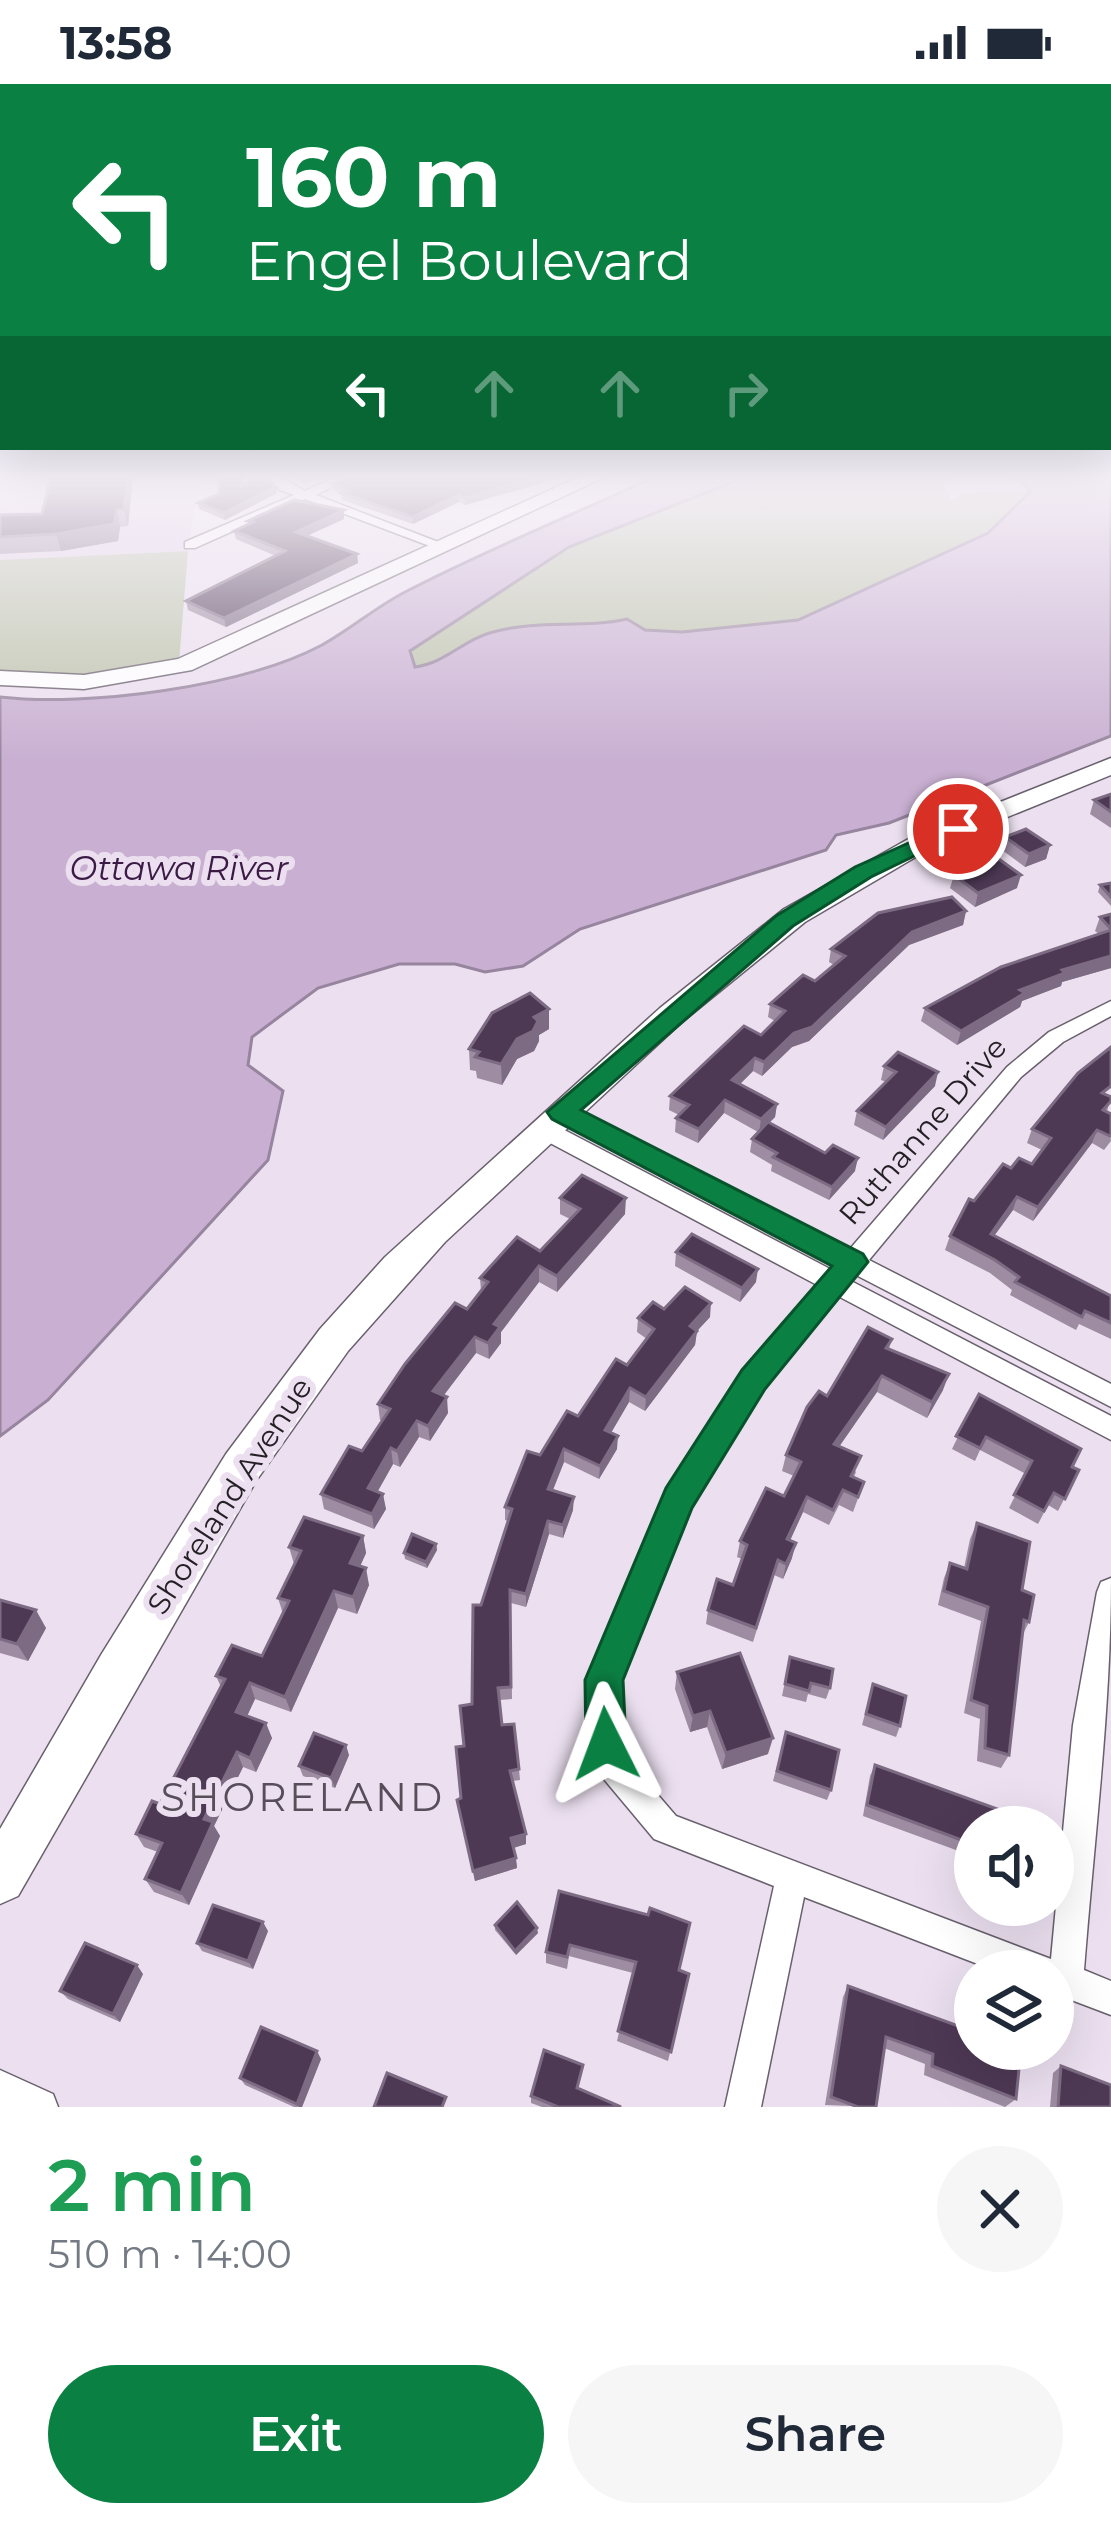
<!DOCTYPE html>
<html lang="en">
<head>
<meta charset="utf-8">
<style>
  :root { --surface:#fff; --page:#f6f6f7; --text:#1f2937; --muted:#747a83; --accent:#0b8043 }
  body { margin:0; font-family:Montserrat,sans-serif; background:var(--page); color:var(--text); height:100vh; display:flex; flex-direction:column; font-size:45px; white-space:nowrap }
  * { box-sizing:border-box; margin:0 }
  p { font-size:39px; color:var(--muted) }
  .icon { flex:none; width:66px; height:66px; fill:none; stroke:currentColor; stroke-width:2; stroke-linecap:round; stroke-linejoin:round }
  .map { position:relative; height:2023px; overflow:hidden }
  .panel { display:flex; flex-direction:column; background:var(--surface); flex:1 }
  .panel>* { flex:none }
  .banner { position:absolute; left:0px; top:0px; width:1113px; height:366px; box-shadow:0 12px 48px #0002; background:#0b8043; color:#fff; overflow:hidden }
  .tools { position:absolute; left:954px; top:1722px; display:grid; gap:24px }
  .tools a { display:grid; place-items:center; width:120px; height:120px; border-radius:50%; background:var(--surface); box-shadow:0 12px 48px #0002; font-size:60px }
  .pin { position:absolute; display:grid; place-items:center; width:102px; height:102px; color:#fff; margin:-51px; border:6px solid #fff; border-radius:50%; box-shadow:0 3px 12px #0007 }
  .me { position:absolute; width:132px; margin:-66px; rotate:357deg; stroke-linejoin:round; filter:drop-shadow(0 0 9px #0008) }
  .turn { display:flex; align-items:center; gap:42px; height:252px; padding:0 48px; font-size:54px }
  .turn .icon { width:156px; height:156px; stroke-width:2.5 }
  .turn b { display:block; font-size:84px; line-height:102px }
  .lanes { display:flex; align-items:center; height:114px; padding:0 48px; background:#0003; justify-content:center; gap:60px; direction:ltr }
  .lanes .off { opacity:.35 }
  .round { display:grid; place-items:center; flex:none; width:126px; height:126px; border-radius:63px; background:var(--page) }
  .overview { display:flex; align-items:center; justify-content:space-between; height:204px; padding:0 48px }
  h1 { font-size:72px; font-weight:600; line-height:90px; color:#1e9e55 }
  .primary-button { display:flex; gap:24px; margin-top:auto; padding:24px 48px }
  .primary-button a { flex:1; height:138px; border-radius:72px; background:var(--accent); color:#fff; font-size:48px; font-weight:600; line-height:138px; text-align:center }
  .primary-button a+a { background:var(--page); color:var(--text) }
  .status { display:flex; justify-content:space-between; align-items:center; height:84px; padding:0 60px; background:var(--surface); direction:ltr }
  .status svg { height:33px; fill:currentColor }
  .map>svg:first-child { display:block }
</style>
</head>
<body>
<div class="status"><b>13:58</b><svg viewBox="0 0 49 12"><path d="M0 12V9h3v3zM5 12V6h3v6zM10 12V3h3v9zM15 12V0h3v12zM26 1h20v11H26zM47 4h2v5h-2z"/></svg></div>
<div class="map">
<svg width="1111" height="2023" viewBox="0 0 1111 2023">
  <rect width="100%" height="100%" fill="#ece0f0"/>
  <!-- built -->
  <path fill="#e3d3e8" d="M0,392H199L188,467L0,476Z"/>
  <!-- green -->
  <g fill="#bcc3aa">
    <path d="M748,392H939L946,395L942,399L952,417L962,409L1031,406L988,449L798,536L682,548L645,546L627,535C583,544 540,535 493,548C464,555 446,578 415,584L410,567L569,463Z"/>
    <path d="M188,467L179,578L92,594L0,589V476Z"/>
  </g>
  <!-- water -->
  <path fill="#c9b0d2" stroke="#97849e" stroke-width="3" d="M656,392H748L569,463L410,567L415,583C446,579 464,555 493,548C540,535 583,545 627,535L645,546L682,548L798,536L988,449L1031,407L1015,392H1111V652L889,739L836,751L826,766L580,845L523,882L485,888L455,880H399L318,904L252,953L248,981L283,1007L268,1076L48,1316L0,1352V613C88,623 243,603 322,561C351,545 377,522 407,507C488,465 573,431 656,392Z"/>
  <g fill="none" stroke-linecap="round" stroke-linejoin="round">
    <!-- street casing -->
    <g stroke="#69606d" stroke-width="3">
      <g id="street">
        <path d="M265,392H279L305,407L337,392H354L316,411L446,461L435,464L305,415L195,464H185V458L294,411L280,406Z"/>
        <path d="M1111,917V932L1063,958L1021,993L869,1176L1111,1300V1323L856,1191L851,1197L1111,1332V1356L838,1212L763,1303L707,1389L635,1548L619,1596L617,1637L627,1675L676,1732L1051,1875L1073,1641L1097,1508L1101,1498L1111,1494C1111,1625 1094,1756 1084,1886L1111,1897V1931L1053,1909V1887H996L804,1813L761,2023H725L774,1802L654,1755L603,1694L587,1637L589,1596L611,1536L688,1373L745,1287L819,1202L535,1051L532,1045L543,1037L551,1039L832,1186L836,1181L553,1033L550,1028L553,1023H569L849,1166L1007,983L1049,948Z"/>
        <path d="M0,1986L53,2010L58,2023H0Z"/>
      </g>
    </g>
    <!-- secondary casing -->
    <g stroke="#69606d" stroke-width="3">
      <g id="secondary">
        <path d="M581,392H607L192,586L84,605L0,601V587L84,591L178,575Z"/>
        <path d="M1111,674V691L931,764L805,838L682,938L445,1158L348,1267L256,1397L18,1812L0,1820V1745L101,1571L226,1370L320,1245L385,1173L660,924L784,825L912,753Z"/>
      </g>
    </g>
    <!-- street -->
    <use href="#street" fill="#fff" fill-rule="evenodd"/>
    <!-- secondary -->
    <use href="#secondary" fill="#fff" fill-rule="evenodd"/>
  </g>
  <!-- wall -->
  <g fill="#9d8ca2">
    <path d="M51,392H133L128,442L120,443L118,457L61,467L0,470V431L42,430Z"/>
    <path d="M220,392H243V400L277,409L225,436L199,425L198,419L219,410Z"/>
    <path d="M552,397L465,421L459,418L413,440L342,416L341,410L334,407L333,400Z"/>
    <path d="M344,435L307,452L357,470L358,479L226,543L188,526L186,517L276,472L236,455L234,447L248,440V437Z"/>
    <path d="M1111,710V744L1090,730L1094,716Z"/>
    <path d="M1005,753L1050,761L1046,775L1025,783L1002,766Z"/>
    <path d="M954,791L1017,804L975,823L950,804Z"/>
    <path d="M1111,799V822L1098,808L1100,801Z"/>
    <path d="M966,827L963,841L909,861L809,957L792,963L762,992L753,987L740,1000L777,1020L775,1033L769,1039L855,1087L829,1116L771,1087L772,1081L750,1068L752,1055L758,1048L724,1029L698,1059L675,1048L676,1034L679,1031L669,1026L670,1012L761,951L775,937L768,933L770,920L815,897L834,881L829,878L831,865Z"/>
    <path d="M1111,830V884L1062,898L1061,902L1022,917L1020,923L957,961L921,937L925,924L1099,850L1095,847L1100,833Z"/>
    <path d="M549,925V945L539,951V957L534,967L517,975L502,1001L477,994L476,987L470,986L469,965Z"/>
    <path d="M884,982L935,1002L883,1056L854,1041L857,1027L886,998L881,996Z"/>
    <path d="M1111,1011L1107,1028L1111,1057L1104,1066L1092,1059L1033,1137L1013,1126L994,1152L1111,1212V1255L1079,1240L1076,1246L1010,1211L1012,1206L990,1189L945,1166L950,1152L974,1117L1011,1084L1032,1080L1042,1066L1027,1059L1032,1045Z"/>
    <path d="M560,1114L625,1130L557,1208L539,1198L501,1248V1259L489,1275L476,1269L443,1311L448,1329L430,1357L419,1353L400,1383L393,1380L378,1407L386,1425L374,1445L324,1425L321,1410L362,1367L383,1337L380,1336L378,1320L467,1225L481,1207L480,1194L540,1167L570,1135L560,1130Z"/>
    <path d="M676,1168L756,1198L740,1218L675,1182Z"/>
    <path d="M664,1225L710,1233L697,1247L695,1261L645,1327L629,1318L611,1349L617,1365L599,1395L564,1378L553,1406L573,1426L563,1454L549,1450L526,1523L511,1519L512,1615L499,1616L502,1641L519,1685L520,1696L513,1697L526,1760L514,1764L517,1784L475,1797L459,1726L461,1714L464,1662L472,1620L481,1521L508,1437L505,1436V1423L540,1371L627,1281L647,1255L637,1248L638,1234Z"/>
    <path d="M892,1255L889,1265L943,1306L927,1334L877,1308L839,1362L856,1388L854,1393L864,1398L853,1428L839,1421L829,1441L803,1428L790,1456L792,1474L783,1495L774,1491L753,1558L706,1540L708,1526L733,1501L742,1475L737,1473L740,1457L784,1412L794,1392L782,1387L786,1371L827,1312Z"/>
    <path d="M979,1310L1079,1386L1058,1427L1048,1421L1038,1440L1009,1424L1026,1390L980,1366L975,1377L952,1365Z"/>
    <path d="M977,1439L1022,1506L1029,1538L1022,1552L1009,1671L1001,1684L977,1677L980,1635L964,1629L981,1537L938,1521L944,1494L950,1479L964,1484L970,1455Z"/>
    <path d="M363,1452L366,1469L360,1482L369,1501L357,1530L338,1524L291,1628L255,1615L247,1632L272,1654L256,1688L243,1683L214,1742L220,1752L189,1821L154,1808L145,1795L158,1768L144,1763L136,1750L160,1720L221,1603L216,1592L262,1572L283,1530L278,1514L294,1480L289,1463Z"/>
    <path d="M436,1460L437,1466L427,1484L405,1475L404,1469Z"/>
    <path d="M0,1516L46,1544L28,1577L0,1569Z"/>
    <path d="M790,1573L830,1604L826,1615L808,1610L806,1618L782,1612Z"/>
    <path d="M677,1588L768,1670L722,1685L707,1643L690,1648L675,1605Z"/>
    <path d="M873,1600L900,1642L896,1653L862,1641Z"/>
    <path d="M786,1648L831,1706L827,1716L773,1697Z"/>
    <path d="M349,1671L335,1704L303,1692L299,1682Z"/>
    <path d="M875,1681L975,1743V1773L863,1732L870,1692Z"/>
    <path d="M559,1807L679,1886L689,1890L668,1977L617,1957L633,1889L569,1872L567,1885L546,1879V1868Z"/>
    <path d="M495,1841L538,1849L516,1871L495,1846Z"/>
    <path d="M268,1847L253,1885L202,1867L197,1859Z"/>
    <path d="M143,1890L120,1938L68,1915L60,1907Z"/>
    <path d="M848,1902L1016,2015L1005,2023L924,1991L925,1980L884,1964L876,2023L825,2021L843,1913Z"/>
    <path d="M321,1975L302,2023H294L245,2001L240,1994Z"/>
    <path d="M1061,1982L1111,2023H1050L1053,1989Z"/>
    <path d="M582,1988L578,2004L621,2023H542L531,2019V2012Z"/>
  </g>
  <!-- shaded-wall -->
  <g fill="#7d6b84">
    <path d="M128,392H133L128,442L124,425Z"/>
    <path d="M300,392H332L301,399Z"/>
    <path d="M542,392H562L465,421V414Z"/>
    <path d="M276,403L277,409L225,436L224,429Z"/>
    <path d="M459,411V418L413,440V433Z"/>
    <path d="M117,426L120,443L118,457L61,467L56,450Z"/>
    <path d="M344,426V435L297,456L296,448Z"/>
    <path d="M357,470L358,479L226,543L224,534Z"/>
    <path d="M1050,761L1046,775L1025,783L1029,770Z"/>
    <path d="M1021,791L1017,804L975,823L978,809Z"/>
    <path d="M966,827L963,841L909,861L809,957L792,963L762,992L764,978L794,949L912,848Z"/>
    <path d="M1111,872V884L1062,898L1061,902L1022,917L1020,923L957,961L961,947L1020,906L1062,886Z"/>
    <path d="M549,925V945L539,951V957L534,967L517,975L502,1001L501,980L517,955L534,933Z"/>
    <path d="M755,974L753,987L731,1009L732,996Z"/>
    <path d="M938,988L935,1002L883,1056L886,1043Z"/>
    <path d="M725,1016L724,1029L698,1059L699,1045Z"/>
    <path d="M777,1020L775,1033L759,1049L761,1035Z"/>
    <path d="M1097,1046L1092,1059L1033,1137L1038,1123Z"/>
    <path d="M858,1074L855,1087L829,1116L832,1103Z"/>
    <path d="M1017,1113L1013,1126L986,1163L991,1150Z"/>
    <path d="M626,1114L625,1130L557,1208V1192Z"/>
    <path d="M539,1182V1198L501,1248V1259L489,1275L488,1259L494,1240Z"/>
    <path d="M758,1185L756,1198L740,1218L742,1204Z"/>
    <path d="M711,1219L710,1233L697,1247L695,1261L645,1327L646,1313L690,1242Z"/>
    <path d="M475,1253L476,1269L435,1323L433,1307Z"/>
    <path d="M949,1290L943,1306L927,1334L932,1318Z"/>
    <path d="M882,1292L877,1308L830,1376L834,1360Z"/>
    <path d="M630,1304L629,1318L605,1359V1346Z"/>
    <path d="M447,1313L448,1329L430,1357L428,1342Z"/>
    <path d="M417,1337L419,1353L400,1383L397,1367Z"/>
    <path d="M618,1352L617,1365L599,1395L600,1382Z"/>
    <path d="M391,1364L393,1380L371,1419L368,1404Z"/>
    <path d="M564,1365V1378L548,1418V1405Z"/>
    <path d="M383,1410L386,1425L374,1445L372,1430Z"/>
    <path d="M574,1413L573,1426L563,1454V1441Z"/>
    <path d="M807,1413L803,1428L784,1470L787,1455Z"/>
    <path d="M548,1437L549,1450L526,1523V1510Z"/>
    <path d="M363,1452L366,1469L354,1496L350,1479Z"/>
    <path d="M796,1459L792,1474L783,1495L786,1480Z"/>
    <path d="M436,1460L437,1466L427,1484L426,1478Z"/>
    <path d="M366,1484L369,1501L357,1530L353,1513Z"/>
    <path d="M334,1507L338,1524L291,1628L285,1613Z"/>
    <path d="M36,1526L46,1544L28,1577L17,1560Z"/>
    <path d="M250,1599L255,1615L242,1643L236,1628Z"/>
    <path d="M710,1627L707,1643L690,1648L693,1632Z"/>
    <path d="M266,1639L272,1654L256,1688L250,1674Z"/>
    <path d="M773,1654L768,1670L722,1685L726,1669Z"/>
    <path d="M346,1661L349,1671L335,1704L331,1694Z"/>
    <path d="M237,1668L243,1683L214,1742L220,1752L189,1821L181,1809L204,1735Z"/>
    <path d="M526,1750V1760L512,1764L511,1754Z"/>
    <path d="M516,1774L517,1784L475,1797L473,1787Z"/>
    <path d="M263,1838L268,1847L253,1885L248,1877Z"/>
    <path d="M537,1844L538,1849L516,1871L515,1867Z"/>
    <path d="M137,1881L143,1890L120,1938L113,1930Z"/>
    <path d="M317,1967L321,1975L302,2023H299L297,2020Z"/>
  </g>
  <!-- building -->
  <g fill="#4e3955" stroke="#7d6b84" stroke-width="3">
    <path d="M51,392H128L124,425L117,426L114,440L56,450L0,453V431L42,430Z"/>
    <path d="M220,392H242L241,401L265,392L276,403L224,429L198,419L219,410Z"/>
    <path d="M349,392H542L465,414L459,411L413,433L341,409L348,406L333,400Z"/>
    <path d="M294,416L344,426L296,448L357,470L224,534L186,517L285,467L234,447L253,438L248,437Z"/>
    <path d="M1111,710V728L1094,716Z"/>
    <path d="M1026,745L1050,761L1029,770L1005,753Z"/>
    <path d="M996,773L1021,791L978,809L954,791Z"/>
    <path d="M1111,799V813L1100,801Z"/>
    <path d="M952,813L966,827L912,848L812,943L794,949L764,978L755,974L732,996L777,1020L761,1035L725,1016L699,1045L676,1034L689,1021L670,1012L744,942L761,951L785,927L770,920L803,891L815,897L845,872L831,865L878,829Z"/>
    <path d="M1111,830V845L1100,833Z"/>
    <path d="M1111,846V872L1062,886L1065,889L1020,906L1025,909L961,947L925,924L1001,883Z"/>
    <path d="M530,909L549,925L534,933L538,937L533,947L517,955L501,980L475,973L479,968L469,965L492,929Z"/>
    <path d="M1111,963V1002L1102,1009L1111,1013V1017L1103,1026L1111,1030V1051L1110,1052L1097,1046L1038,1123L1017,1113L991,1150L1111,1212V1239L1085,1227L1082,1233L1015,1198L1019,1193L995,1176L950,1152L969,1115L974,1117L1003,1080L1011,1084L1019,1074L1032,1080L1051,1054L1032,1045L1078,989Z"/>
    <path d="M898,968L938,988L886,1043L857,1027L896,988L884,982Z"/>
    <path d="M768,1038L825,1069L833,1061L858,1074L832,1103L773,1073L777,1069L752,1055Z"/>
    <path d="M582,1091L626,1114L557,1192L539,1182L494,1240L500,1243L488,1259L475,1253L433,1307L447,1313L428,1342L417,1337L397,1367L391,1364L368,1404L383,1410L372,1430L321,1410L349,1362L362,1367L390,1325L378,1320L405,1280L455,1219L467,1225L488,1198L480,1194L517,1153L540,1167L580,1125L560,1114Z"/>
    <path d="M692,1150L758,1185L742,1204L676,1168Z"/>
    <path d="M685,1203L711,1219L690,1242L697,1247L646,1313L630,1304L605,1346L618,1352L600,1382L564,1365L548,1405L574,1413L563,1441L548,1437L526,1510L510,1506L511,1603L498,1604L502,1641L514,1640L519,1685L510,1687L526,1750L511,1754L516,1774L473,1787L457,1716L461,1714L456,1663L464,1662L460,1622L472,1620L473,1521H481L512,1425L505,1423L527,1367L540,1371L567,1327L578,1332L616,1275L627,1281L654,1245L638,1234L653,1218L664,1225Z"/>
    <path d="M868,1243L892,1255L886,1264L949,1290L932,1318L882,1292L834,1360L861,1372L851,1392L864,1398L858,1413L843,1406L833,1426L807,1413L787,1455L796,1459L786,1480L778,1476L756,1544L708,1526L717,1495L733,1501L747,1461L740,1457L766,1404L784,1412L801,1378L786,1371L807,1323L819,1307L827,1312Z"/>
    <path d="M979,1310L1081,1365L1072,1383L1079,1386L1065,1415L1054,1409L1044,1427L1014,1411L1032,1377L986,1353L980,1364L956,1352Z"/>
    <path d="M304,1433L363,1452L350,1479L366,1484L353,1513L334,1507L285,1613L250,1599L236,1628L266,1639L250,1674L237,1668L204,1735L213,1738L181,1809L145,1795L162,1759L136,1750L152,1717L160,1720L225,1595L216,1592L232,1561L262,1572L289,1517L278,1514L301,1467L289,1463Z"/>
    <path d="M977,1439L1030,1458L1022,1506L1034,1511L1029,1538L1024,1536L1009,1671L985,1664L987,1622L971,1616L988,1523L944,1507L950,1479L967,1485Z"/>
    <path d="M412,1450L436,1460L426,1478L404,1469Z"/>
    <path d="M0,1516L36,1526L17,1560L0,1555Z"/>
    <path d="M740,1569L773,1654L726,1669L710,1627L693,1632L677,1588Z"/>
    <path d="M790,1573L833,1585L830,1604L811,1599L809,1607L785,1600Z"/>
    <path d="M873,1600L906,1612L900,1642L866,1630Z"/>
    <path d="M786,1648L839,1666L831,1706L777,1687Z"/>
    <path d="M314,1649L346,1661L331,1694L299,1682Z"/>
    <path d="M875,1681L1000,1726L998,1743H975V1761L867,1721Z"/>
    <path d="M559,1807L648,1831L650,1824L690,1839L679,1886L689,1890L671,1968L618,1947L636,1878L570,1861L567,1873L546,1868Z"/>
    <path d="M517,1818L537,1844L515,1867L495,1841Z"/>
    <path d="M213,1821L263,1838L248,1877L197,1859Z"/>
    <path d="M85,1859L137,1881L113,1930L60,1907Z"/>
    <path d="M848,1902L975,1948V1965H1021L1016,2015L932,1982L933,1970L886,1953L876,2023H858L831,2013Z"/>
    <path d="M261,1943L317,1967L297,2020L240,1994Z"/>
    <path d="M544,1966L583,1981L577,2004L621,2023H558L531,2012Z"/>
    <path d="M1061,1982L1111,2001V2023H1058Z"/>
    <path d="M387,1989L446,2013L442,2023H374Z"/>
  </g>
  <!-- sky -->
  <linearGradient id="sky" x2="0" y2="1"><stop stop-color="#9bb2df"/><stop offset="0.58" stop-color="#f6f1f8"/><stop offset="1" stop-color="#f6f1f8" stop-opacity="0"/></linearGradient>
  <rect width="1111" height="676" fill="url(#sky)"/>
  <!-- route -->
  <path fill="#0b8043" stroke="#07532c" stroke-width="3" d="M951,740L970,745L871,793L793,842L581,1026L863,1170L868,1178L765,1305L692,1424L623,1596L626,1660L620,1674L606,1680L592,1674L586,1660L585,1596L666,1404L742,1286L832,1182L552,1035L547,1028L776,832L855,783Z"/>
  <g text-anchor="middle" stroke-width="12" stroke-linejoin="round" paint-order="stroke">
    <!-- street labels -->
    <g font-size="30" fill="#231f24" stroke="#ece0f0">
      <text transform="translate(923 1047) rotate(-49)" y="10">Ruthanne Drive</text>
      <text transform="translate(230 1412) rotate(-57)" y="10">Shoreland Avenue</text>
    </g>
    <!-- water labels -->
    <g font-size="33" font-style="italic" fill="#3b1a45" stroke="#ece0f0">
      <text x="179" y="796">Ottawa River</text>
    </g>
    <!-- near-neighbourhood labels -->
    <g font-size="39" letter-spacing="3" fill="#574e5a" stroke="#ece0f0">
      <text x="303" y="1727">SHORELAND</text>
    </g>
  </g>
</svg>
<div class="tools">
<a><svg class="icon" aria-label="sound" viewBox="0 0 24 24"><path d="M4 9h4l5-4v14l-5-4H4zM17 9q2 3 0 6"/></svg></a>
<a><svg class="icon" aria-label="layers" viewBox="0 0 24 24"><path d="M12 4l9 5-9 5-9-5zM3 14l9 5 9-5"/></svg></a>
</div>
<div class="pin" style="left:958px;top:745px;background:#d93025"><svg class="icon" aria-label="arrive" viewBox="0 0 24 24"><path d="M6 21V4h12l-3 4 3 4H6"/></svg></div>
<svg class="me" style="left:606px;top:1660px" viewBox="-20 -20 40 40"><path d="M0-17L14 15 0 8-14 15z" fill="#0b8043" stroke="#fff" stroke-width="4"/></svg>
<div class="banner">
<div class="turn"><svg class="icon" aria-label="left" viewBox="0 0 24 24"><path d="M17 20v-9H6M10 6l-5 5 5 5"/></svg><div><b>160 m</b>Engel Boulevard</div></div>
<div class="lanes"><svg class="icon" aria-label="left" viewBox="0 0 24 24"><path d="M17 20v-9H6M10 6l-5 5 5 5"/></svg><svg class="icon off" aria-label="ahead" viewBox="0 0 24 24"><path d="M12 20V5M6 11l6-6 6 6"/></svg><svg class="icon off" aria-label="ahead" viewBox="0 0 24 24"><path d="M12 20V5M6 11l6-6 6 6"/></svg><svg class="icon off" aria-label="right" viewBox="0 0 24 24"><path d="M7 20v-9h11M14 6l5 5-5 5"/></svg></div>
</div>
</div>
<section class="panel">
<div class="overview"><div><h1>2 min</h1><p>510 m · 14:00</p></div><a class="round"><svg class="icon" aria-label="close" viewBox="0 0 24 24"><path d="M6 6l12 12M18 6L6 18"/></svg></a></div>
<div class="primary-button"><a>Exit</a><a>Share</a></div>
</section>
</body>
</html>
